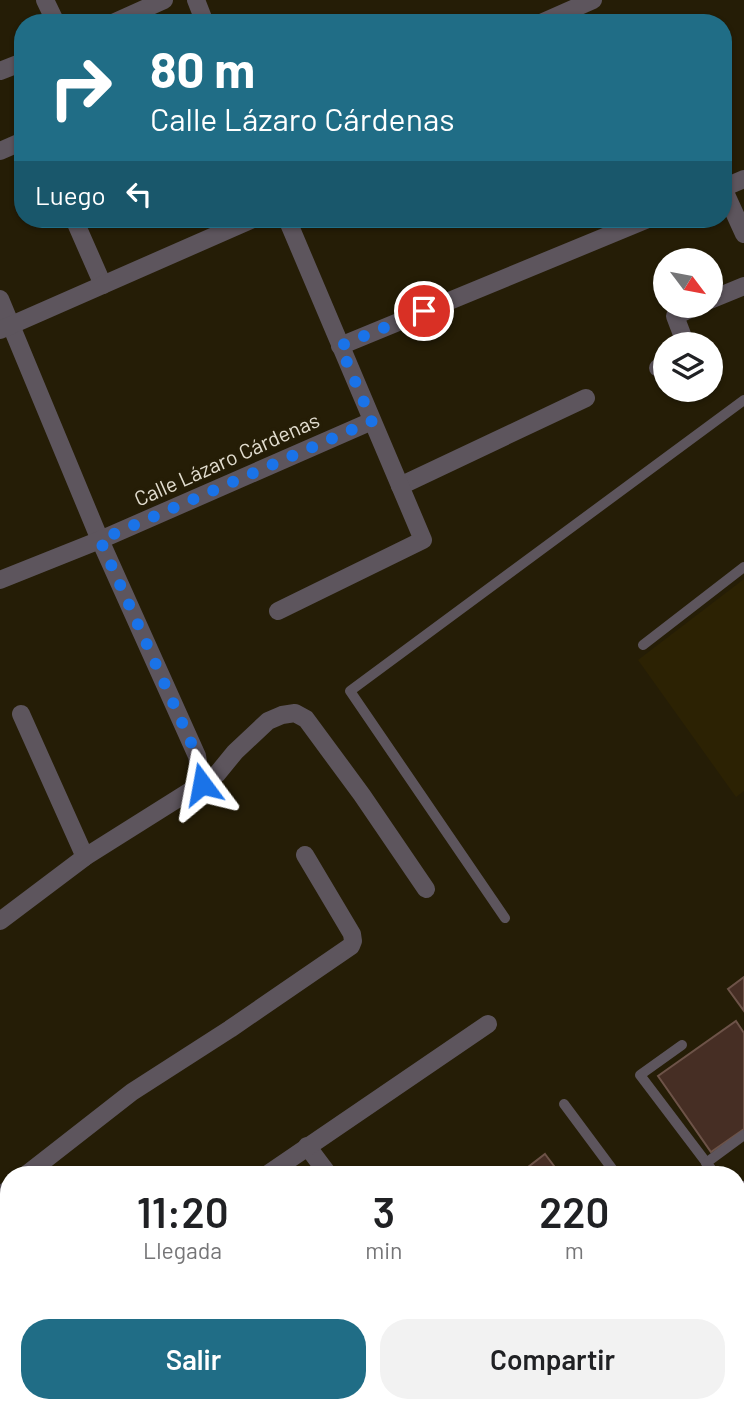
<!DOCTYPE html>
<html lang="es">
<head>
<meta charset="utf-8">
<style>
  :root { --surface:#fff; --page:#f2f2f2; --text:#202124; --muted:#757577; --accent:#206d86 }
  body { margin:0; font-family:Barlow,sans-serif; background:var(--page); color:var(--text); height:100vh; display:flex; flex-direction:column; font-size:26px; white-space:nowrap }
  * { box-sizing:border-box; margin:0 }
  p { font-size:23px; color:var(--muted) }
  .icon { flex:none; width:38px; height:38px; fill:none; stroke:currentColor; stroke-width:2; stroke-linecap:round; stroke-linejoin:round }
  .map { position:relative; flex:1; overflow:hidden }
  .sheet { position:absolute; left:0px; top:1166px; width:746px; height:247px; display:flex; flex-direction:column; background:var(--surface); border-radius:28px 28px 0 0; box-shadow:0 2px 5px #0004 }
  .sheet>* { flex:none }
  .banner { position:absolute; left:14px; top:14px; width:718px; height:214px; border-radius:28px; box-shadow:0 2px 5px #0004; background:#206d86; color:#fff; overflow:hidden }
  .needle { width:46px; rotate:122deg }
  .tools { position:absolute; left:653px; top:248px; display:grid; gap:14px }
  .tools a { display:grid; place-items:center; width:70px; height:70px; border-radius:50%; background:var(--surface); box-shadow:0 2px 5px #0004; font-size:35px }
  .pin { position:absolute; display:grid; place-items:center; width:60px; height:60px; color:#fff; margin:-30px; border:4px solid #fff; border-radius:50%; box-shadow:0 2px 7px #0007 }
  .me { position:absolute; width:77px; margin:-38px; rotate:347deg; stroke-linejoin:round; filter:drop-shadow(0 0 5px #0008) }
  .turn { display:flex; align-items:center; gap:24px; height:147px; padding:0 21px; font-size:32px }
  .turn .icon { width:91px; height:91px; stroke-width:2.5 }
  .turn b { display:block; font-size:49px; line-height:60px }
  .then { display:flex; align-items:center; height:66px; padding:0 21px; background:#0003; gap:14px; font-size:26px }
  .eta { display:flex; justify-content:space-evenly; align-items:center; height:119px; text-align:center }
  .eta b { font-size:42px; font-weight:600; line-height:49px }
  .button { display:flex; gap:14px; margin-top:auto; padding:14px 21px }
  .button a { flex:1; height:80px; border-radius:28px; background:var(--accent); color:#fff; font-size:28px; font-weight:600; line-height:80px; text-align:center }
  .button a+a { background:var(--page); color:var(--text) }
  .map>svg:first-child { display:block }
</style>
</head>
<body>
<div class="map">
<svg width="744" height="1412" viewBox="0 0 744 1412">
  <rect width="100%" height="100%" fill="#251d06"/>
  <!-- built -->
  <g fill="#2c2203">
    <path d="M744,579V791L736,797L638,660Z"/>
    <path d="M744,1257V1410L737,1399V1262Z"/>
  </g>
  <!-- building -->
  <g fill="#462e24" stroke="#6d5348" stroke-width="2">
    <path d="M744,977V1011L728,989Z"/>
    <path d="M736,1021L744,1033V1129L711,1152L658,1076Z"/>
    <path d="M545,1154L560,1174H519Z"/>
  </g>
  <g fill="none" stroke-linecap="round" stroke-linejoin="round">
    <!-- lane -->
    <g stroke="#5d555d" stroke-width="10">
      <path d="M643,645L744,567"/>
      <path d="M505,918L350,691L744,400"/>
      <path d="M682,1045L640,1075L715,1174"/>
      <path d="M564,1104L616,1174"/>
      <path d="M706,1163L744,1135"/>
    </g>
    <!-- street -->
    <g stroke="#5d555d" stroke-width="18">
      <path d="M45,0L56,23"/>
      <path d="M196,0L205,23"/>
      <path d="M113,23L164,0"/>
      <path d="M541,23L593,0"/>
      <path d="M0,71L23,62"/>
      <path d="M0,151L23,141"/>
      <path d="M723,188L744,234"/>
      <path d="M723,188L744,179"/>
      <path d="M74,219L103,285"/>
      <path d="M0,299L100,540L197,756L202,784"/>
      <path d="M710,300L744,286"/>
      <path d="M0,330L253,219"/>
      <path d="M686,345L675,316L696,306"/>
      <path d="M340,346L648,219"/>
      <path d="M658,368L665,365"/>
      <path d="M400,486L586,398"/>
      <path d="M0,580L100,540L372,421"/>
      <path d="M278,611L423,540L287,219"/>
      <path d="M21,714L85,857"/>
      <path d="M0,921L85,857L217,774L235,752L268,721L282,715L295,713L306,719L362,795L426,889"/>
      <path d="M307,1146L328,1174"/>
      <path d="M27,1174L132,1092L230,1029L351,946L353,941L352,934L305,855"/>
      <path d="M268,1174L488,1024"/>
      <path d="M0,1196L9,1189"/>
      <path d="M0,1308L9,1311"/>
      <path d="M256,1404L279,1412"/>
      <path d="M707,1404L713,1412"/>
      <path d="M151,1412L156,1404"/>
    </g>
    <!-- secondary -->
    <g stroke="#807482" stroke-width="18">
      <path d="M737,1194L744,1190"/>
      <path d="M737,1232L744,1228"/>
      <path d="M413,1412L424,1404"/>
      <path d="M461,1412L474,1404"/>
    </g>
  </g>
  <g fill="none" stroke-linecap="round" stroke-linejoin="round">
    <!-- route -->
    <path stroke="#1a73e8" stroke-width="12" stroke-dasharray="0 21.6" d="M202,784L197,756L100,540L372,421L340,346L424,311"/>
  </g>
  <g text-anchor="middle" stroke-width="7" stroke-linejoin="round" paint-order="stroke">
    <!-- street labels -->
    <g font-size="21" fill="#e2ddcf" stroke="#251d06">
      <text transform="translate(227 460) rotate(-24)" y="7">Calle Lázaro Cárdenas</text>
    </g>
  </g>
</svg>
<div class="tools">
<a><svg class="needle" viewBox="-14 -14 28 28"><path d="M0-13l5 13h-10z" fill="#e53935"/><path d="M0 13l5-13h-10z" fill="#757577"/></svg></a>
<a><svg class="icon" aria-label="layers" viewBox="0 0 24 24"><path d="M12 4l9 5-9 5-9-5zM3 14l9 5 9-5"/></svg></a>
</div>
<div class="pin" style="left:424px;top:311px;background:#d93025"><svg class="icon" aria-label="arrive" viewBox="0 0 24 24"><path d="M6 21V4h12l-3 4 3 4H6"/></svg></div>
<svg class="me" style="left:202px;top:784px" viewBox="-20 -20 40 40"><path d="M0-17L14 15 0 8-14 15z" fill="#1a73e8" stroke="#fff" stroke-width="4"/></svg>
<div class="banner">
<div class="turn"><svg class="icon" aria-label="right" viewBox="0 0 24 24"><path d="M7 20v-9h11M14 6l5 5-5 5"/></svg><div><b>80 m</b>Calle Lázaro Cárdenas</div></div>
<div class="then">Luego<svg class="icon" aria-label="left" viewBox="0 0 24 24"><path d="M17 20v-9H6M10 6l-5 5 5 5"/></svg></div>
</div>
<section class="sheet">
<div class="eta">
<div><b>11:20</b><p>Llegada</p></div>
<div><b>3</b><p>min</p></div>
<div><b>220</b><p>m</p></div>
</div>
<div class="button"><a>Salir</a><a>Compartir</a></div>
</section>
</div>
</body>
</html>
